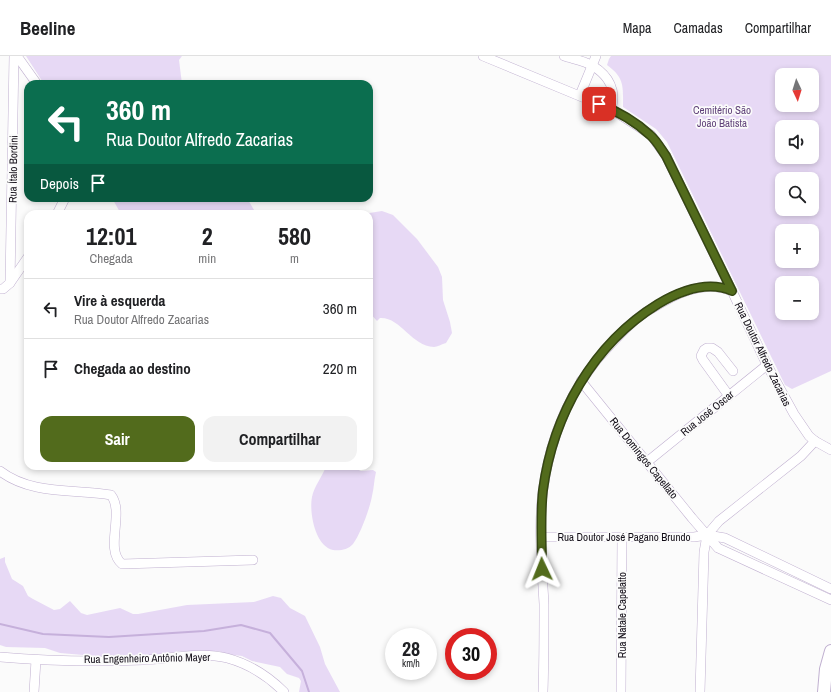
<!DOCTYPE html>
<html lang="pt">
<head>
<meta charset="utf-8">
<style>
  :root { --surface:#fff; --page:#f2f2f2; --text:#202124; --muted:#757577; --line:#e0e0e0; --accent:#526b1c }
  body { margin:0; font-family:"Archivo Narrow",sans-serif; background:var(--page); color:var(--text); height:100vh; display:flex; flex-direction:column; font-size:15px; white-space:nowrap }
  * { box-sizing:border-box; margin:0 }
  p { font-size:13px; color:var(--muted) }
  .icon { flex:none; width:22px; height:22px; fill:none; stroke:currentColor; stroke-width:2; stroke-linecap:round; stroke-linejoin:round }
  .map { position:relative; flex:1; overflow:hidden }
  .details { position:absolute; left:24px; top:154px; width:349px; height:260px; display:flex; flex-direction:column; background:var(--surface); border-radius:12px; box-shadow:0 2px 6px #0003 }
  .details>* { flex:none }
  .guide { position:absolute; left:24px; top:24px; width:349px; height:122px; border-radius:12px; box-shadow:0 2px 6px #0003; background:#0b6e4f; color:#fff; overflow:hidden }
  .needle { width:26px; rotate:176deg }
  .fabs { position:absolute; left:775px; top:12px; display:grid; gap:8px }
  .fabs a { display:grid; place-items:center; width:44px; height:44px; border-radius:8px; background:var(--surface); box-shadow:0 2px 6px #0003; font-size:20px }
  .speed { position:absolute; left:385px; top:572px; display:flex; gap:8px; font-size:20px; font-weight:700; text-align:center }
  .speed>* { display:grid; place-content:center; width:52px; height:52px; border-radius:50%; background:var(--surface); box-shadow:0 2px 6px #0003; line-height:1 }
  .speed small { font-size:10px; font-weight:400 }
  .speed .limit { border:6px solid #d22; background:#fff; color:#111 }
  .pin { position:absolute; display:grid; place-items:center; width:34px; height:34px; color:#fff; margin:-17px; border-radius:8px; box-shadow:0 2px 6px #0006 }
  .me { position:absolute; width:44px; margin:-22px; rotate:358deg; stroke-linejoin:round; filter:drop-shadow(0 0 3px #0008) }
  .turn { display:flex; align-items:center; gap:14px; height:84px; padding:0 16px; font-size:18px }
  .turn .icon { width:52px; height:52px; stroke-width:2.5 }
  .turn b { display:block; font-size:28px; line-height:34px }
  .then { display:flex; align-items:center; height:38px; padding:0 16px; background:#0003; gap:8px; font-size:15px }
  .eta { display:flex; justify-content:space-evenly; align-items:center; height:68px; text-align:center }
  .eta b { font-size:24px; font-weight:700; line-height:28px }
  .action { display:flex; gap:8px; margin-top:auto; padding:8px 16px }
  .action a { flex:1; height:46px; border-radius:12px; background:var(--accent); color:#fff; font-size:16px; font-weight:700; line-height:46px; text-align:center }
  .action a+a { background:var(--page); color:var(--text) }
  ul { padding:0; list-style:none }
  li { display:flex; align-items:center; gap:12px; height:60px; padding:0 16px; border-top:1px solid var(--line) }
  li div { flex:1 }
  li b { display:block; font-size:15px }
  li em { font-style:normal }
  header { display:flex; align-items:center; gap:24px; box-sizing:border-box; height:56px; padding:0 20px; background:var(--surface); border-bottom:1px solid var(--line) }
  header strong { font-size:19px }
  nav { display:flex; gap:22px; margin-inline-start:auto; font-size:14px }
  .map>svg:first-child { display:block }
</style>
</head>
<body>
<header>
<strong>Beeline</strong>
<nav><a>Mapa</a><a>Camadas</a><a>Compartilhar</a></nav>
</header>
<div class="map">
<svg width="831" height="636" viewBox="0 0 831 636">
  <rect width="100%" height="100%" fill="#fbfbfb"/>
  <!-- green -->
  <g fill="#e7d9f5" fill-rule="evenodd">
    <path d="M26,0H182L179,4L182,28H44Z"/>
    <path d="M611,0H831V315L792,333L785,329L667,86L656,73L623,51C623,31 625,22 607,9L609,3ZM782,19H812V49H782ZM782,71H812V101H782ZM782,123H812V153H782ZM782,175H812V205H782ZM782,227H812V257H782Z"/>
    <path d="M112,142H247L254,154V158H121Z"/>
    <path d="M382,155L393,159L417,183L438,211L442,221L443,244L450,266L452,277L446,287C442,288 437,291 434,291C411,290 401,261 380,262L377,265L369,256V158H363Z"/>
    <path d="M326,410H350L361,415L373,414L376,416C374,424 374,432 372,440C370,452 360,479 353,488C348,494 339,495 333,494C315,490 309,456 312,441C314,430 323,420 326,410Z"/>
    <path d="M5,501V506L12,523L23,530L28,540L33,543L54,554L60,553L70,545L81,557L87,559L120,552L133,558H138L187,549L254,546L273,540L281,542L290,552L305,560L320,591L325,608L340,636H299L301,625L299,622L287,618L280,611L252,605L242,600L226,598L219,595H180L146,601L118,602L60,597L45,592L6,591L0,589V503Z"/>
  </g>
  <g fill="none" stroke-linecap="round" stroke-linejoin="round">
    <!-- stream -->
    <path stroke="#c6b0db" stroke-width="2" d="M0,568L43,578L109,581L204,575L241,569L270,577L302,615L309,636"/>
    <!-- minor casing -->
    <g stroke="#c0b0d0" stroke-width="10">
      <g id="minor">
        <path d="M17,0L37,28"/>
        <path d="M483,0L611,53L639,71L651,79L666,100L732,235L767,309L794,358L809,380L815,385L831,394"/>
        <path d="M564,0C573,3 585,5 593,10C609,20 617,35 611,53"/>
        <path d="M580,39L596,0"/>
        <path d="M57,158L65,142"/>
        <path d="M10,227L14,0"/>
        <path d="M0,233H3L10,227L28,201"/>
        <path d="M581,325L692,462L718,492L831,544"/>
        <path d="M729,340L703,304L701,300L704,294L707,292H712L718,296L733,315"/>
        <path d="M647,406L767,309"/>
        <path d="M0,415C31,439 74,433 111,439C125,457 104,493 122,508L253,504"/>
        <path d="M541,481H694L707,479L725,482L831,533"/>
        <path d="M0,601C47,605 95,606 143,604C171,603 200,595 227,602C249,608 269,621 284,636"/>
        <path d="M34,636L36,604"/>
        <path d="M543,636C544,607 544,578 544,548C542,511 538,471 543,434C550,380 572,328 610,289C623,275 635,262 651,253C675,238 703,223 732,235"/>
        <path d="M621,636L622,481"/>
        <path d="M700,636L704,496L707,479L719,465L801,400L815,385"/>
      </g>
    </g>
    <!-- major casing -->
    <g stroke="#c0b0d0" stroke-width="14">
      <path id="major" d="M824,636L826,613L831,595"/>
    </g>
    <!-- minor -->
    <use href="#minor" stroke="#fff" stroke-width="9"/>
    <!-- major -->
    <use href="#major" stroke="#fff" stroke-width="12"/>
  </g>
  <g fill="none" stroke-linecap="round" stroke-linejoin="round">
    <!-- route casing -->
    <g stroke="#354612" stroke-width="10">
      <path id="route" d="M542,513C542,487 540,460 543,434C553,359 593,288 658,248C680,235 707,224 732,235L666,100C661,93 657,85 650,79C636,66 617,55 599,48"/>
    </g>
    <!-- route -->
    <use href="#route" stroke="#526b1c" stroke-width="7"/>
  </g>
  <g text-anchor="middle" stroke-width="3.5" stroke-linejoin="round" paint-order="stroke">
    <!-- park labels -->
    <g font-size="11" fill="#61437a" stroke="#fbfbfb">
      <text x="722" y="58">Cemitério São<tspan x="722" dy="13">João Batista</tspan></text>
    </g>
    <!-- street labels -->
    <g font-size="11" fill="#110c16" stroke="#fbfbfb">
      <text transform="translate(13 113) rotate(-89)" y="4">Rua Ítalo Bordini</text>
      <text transform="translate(763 298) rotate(64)" y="4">Rua Doutor Alfredo Zacarias</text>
      <text transform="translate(707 357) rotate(-39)" y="4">Rua José Oscar</text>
      <text transform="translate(644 402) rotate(51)" y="4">Rua Domingos Capellato</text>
      <text x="624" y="485">Rua Doutor José Pagano Brundo</text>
      <text transform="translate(622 559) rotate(-90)" y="4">Rua Natale Capelatto</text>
      <text transform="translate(147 602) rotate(-1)" y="4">Rua Engenheiro Antônio Mayer</text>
    </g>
  </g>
</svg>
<div class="fabs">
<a><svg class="needle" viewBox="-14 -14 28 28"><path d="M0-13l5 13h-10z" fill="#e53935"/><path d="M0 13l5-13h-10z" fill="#757577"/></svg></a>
<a><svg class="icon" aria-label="sound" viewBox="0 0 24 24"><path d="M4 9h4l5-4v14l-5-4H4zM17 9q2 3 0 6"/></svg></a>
<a><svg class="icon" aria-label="search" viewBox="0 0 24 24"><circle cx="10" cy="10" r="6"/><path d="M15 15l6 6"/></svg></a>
<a>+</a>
<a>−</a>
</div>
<div class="speed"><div>28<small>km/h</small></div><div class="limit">30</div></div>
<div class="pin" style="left:599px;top:48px;background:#d93025"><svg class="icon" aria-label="arrive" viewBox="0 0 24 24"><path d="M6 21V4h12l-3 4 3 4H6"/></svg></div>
<svg class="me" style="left:542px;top:513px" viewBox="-20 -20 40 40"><path d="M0-17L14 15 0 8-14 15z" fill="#526b1c" stroke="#fff" stroke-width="4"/></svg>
<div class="guide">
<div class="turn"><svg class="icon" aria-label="left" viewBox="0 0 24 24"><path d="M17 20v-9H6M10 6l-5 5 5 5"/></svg><div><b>360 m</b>Rua Doutor Alfredo Zacarias</div></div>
<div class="then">Depois<svg class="icon" aria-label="arrive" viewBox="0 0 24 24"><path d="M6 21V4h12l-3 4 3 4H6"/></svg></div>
</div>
<section class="details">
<div class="eta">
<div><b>12:01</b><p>Chegada</p></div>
<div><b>2</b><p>min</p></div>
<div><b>580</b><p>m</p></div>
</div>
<ul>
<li><svg class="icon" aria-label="left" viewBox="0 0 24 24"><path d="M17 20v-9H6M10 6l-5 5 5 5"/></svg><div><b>Vire à esquerda</b><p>Rua Doutor Alfredo Zacarias</p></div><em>360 m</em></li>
<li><svg class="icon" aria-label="arrive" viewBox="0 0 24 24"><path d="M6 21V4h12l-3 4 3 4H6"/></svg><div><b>Chegada ao destino</b></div><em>220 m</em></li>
</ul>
<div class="action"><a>Sair</a><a>Compartilhar</a></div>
</section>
</div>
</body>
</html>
